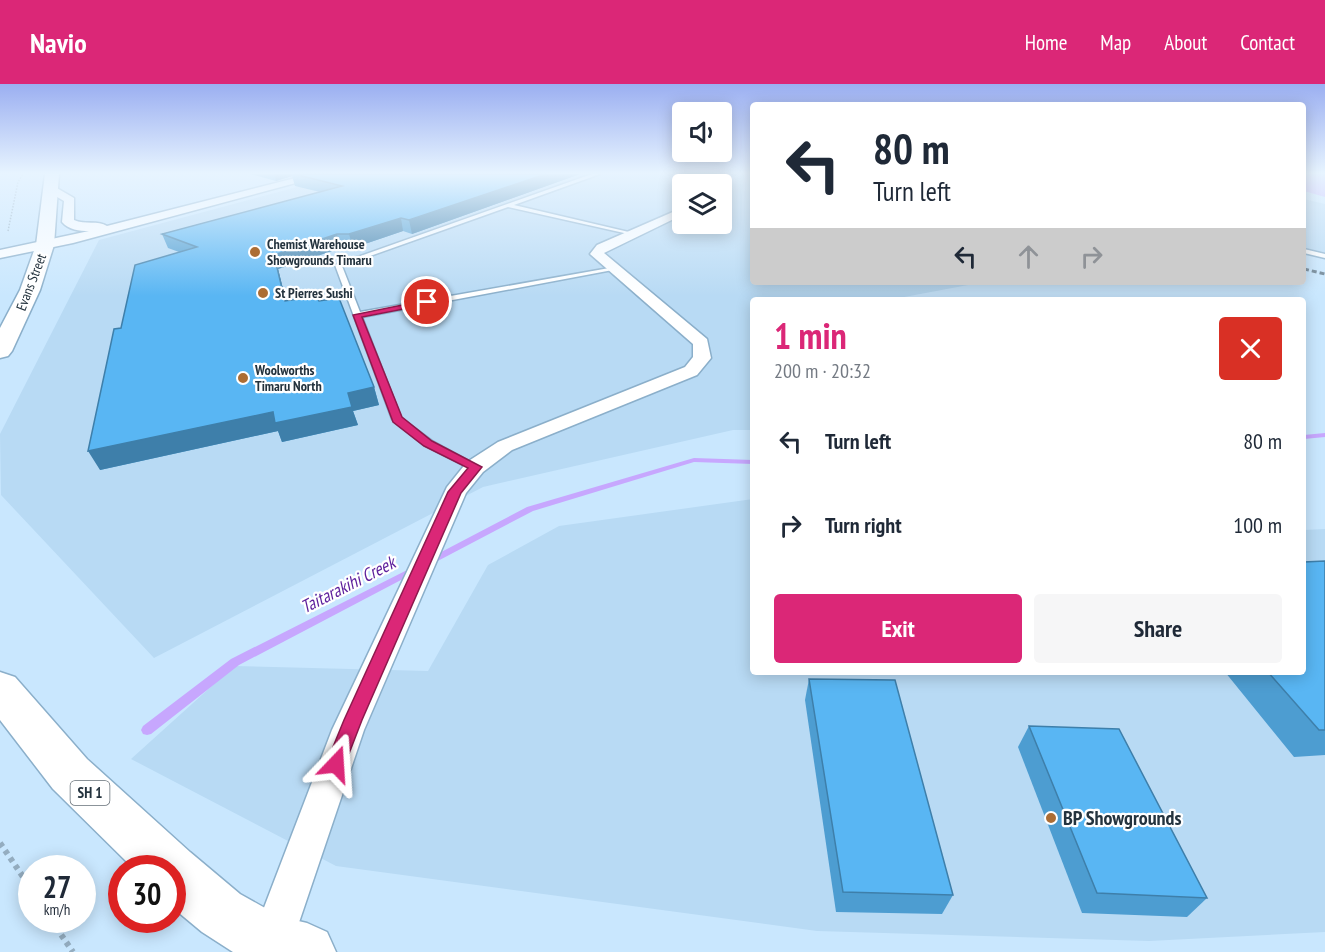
<!DOCTYPE html>
<html lang="en">
<head>
<meta charset="utf-8">
<style>
  :root { --surface:#fff; --page:#f6f6f7; --text:#1f2937; --muted:#747a83; --accent:#db2777 }
  body { margin:0; font-family:"PT Sans Narrow",sans-serif; background:var(--page); color:var(--text); height:100vh; display:flex; flex-direction:column; font-size:22px; white-space:nowrap }
  * { box-sizing:border-box; margin:0 }
  p { font-size:20px; color:var(--muted) }
  .icon { flex:none; width:33px; height:33px; fill:none; stroke:currentColor; stroke-width:2; stroke-linecap:round; stroke-linejoin:round }
  .map { position:relative; flex:1; overflow:hidden }
  .drawer { position:absolute; left:750px; top:213px; width:556px; height:378px; display:flex; flex-direction:column; background:var(--surface); border-radius:6px; box-shadow:0 3px 15px #0003 }
  .drawer>* { flex:none }
  .hud { position:absolute; left:750px; top:18px; width:556px; height:183px; border-radius:6px; box-shadow:0 3px 15px #0003; background:#fff; color:var(--text); overflow:hidden }
  .tools { position:absolute; left:672px; top:18px; display:grid; gap:12px }
  .tools a { display:grid; place-items:center; width:60px; height:60px; border-radius:6px; background:var(--surface); box-shadow:0 3px 15px #0003; font-size:30px }
  .speed { position:absolute; left:18px; top:771px; display:flex; gap:12px; font-size:30px; font-weight:700; text-align:center }
  .speed>* { display:grid; place-content:center; width:78px; height:78px; border-radius:50%; background:var(--surface); box-shadow:0 3px 15px #0003; line-height:1 }
  .speed small { font-size:15px; font-weight:400 }
  .speed .limit { border:9px solid #d22; background:#fff; color:#111 }
  .pin { position:absolute; display:grid; place-items:center; width:51px; height:51px; color:#fff; margin:-26px; border:3px solid #fff; border-radius:50%; box-shadow:0 2px 6px #0007 }
  .me { position:absolute; width:66px; margin:-33px; rotate:20deg; stroke-linejoin:round; filter:drop-shadow(0 0 4px #0008) }
  .turn { display:flex; align-items:center; gap:21px; height:126px; padding:0 24px; font-size:27px }
  .turn .icon { width:78px; height:78px; stroke-width:2.5 }
  .turn b { display:block; font-size:42px; line-height:51px }
  .lanes { display:flex; align-items:center; height:57px; padding:0 24px; background:#0003; justify-content:center; gap:30px; direction:ltr }
  .lanes .off { opacity:.35 }
  .round { display:grid; place-items:center; flex:none; width:63px; height:63px; border-radius:6px; background:var(--page) }
  .overview { display:flex; align-items:center; justify-content:space-between; height:102px; padding:0 24px }
  h1 { font-size:36px; font-weight:800; line-height:45px; color:var(--accent) }
  .action { display:flex; gap:12px; margin-top:auto; padding:12px 24px }
  .action a { flex:1; height:69px; border-radius:6px; background:var(--accent); color:#fff; font-size:24px; font-weight:800; line-height:69px; text-align:center }
  .action a+a { background:var(--page); color:var(--text) }
  ul { padding:0; list-style:none }
  li { display:flex; align-items:center; gap:18px; height:84px; padding:0 24px }
  li div { flex:1 }
  li b { display:block; font-size:22px }
  li em { font-style:normal }
  header { display:flex; align-items:center; gap:36px; box-sizing:border-box; height:84px; padding:0 30px; background:var(--accent); color:#fff }
  header strong { font-size:28px }
  nav { display:flex; gap:33px; margin-inline-start:auto; font-size:21px }
  .map>svg:first-child { display:block }
</style>
</head>
<body>
<header>
<strong>Navio</strong>
<nav><a>Home</a><a>Map</a><a>About</a><a>Contact</a></nav>
</header>
<div class="map">
<svg width="1325" height="868" viewBox="0 0 1325 868">
  <rect width="100%" height="100%" fill="#c9e7fe"/>
  <!-- built -->
  <g fill="#b8daf4" fill-rule="evenodd">
    <path d="M346,90H753V198H984L899,214L900,216H753V346H733L483,403L154,574L1,411L0,350L99,156ZM682,100H722V140H682Z"/>
    <path d="M1304,115L1325,120V175L1304,170Z"/>
    <path d="M753,415V588H1304V446L1325,445V848L1149,857L817,847L336,782L131,675L234,582L428,587L488,481L559,442Z"/>
  </g>
  <!-- water -->
  <path fill="#c7a7fe" d="M1304,90H1325V113L1304,107Z"/>
  <g fill="none" stroke-linecap="round" stroke-linejoin="round">
    <!-- stream -->
    <g fill="#c7a7fe" fill-rule="evenodd">
      <path d="M1325,349V353L1304,355V351Z"/>
      <path d="M694,374L753,376V380L694,378L533,427L432,480H426L424,478L426,476L527,423Z"/>
      <path d="M417,481L420,482L422,484L420,486L239,581L151,650L147,651L143,650L141,646L143,642L231,575Z"/>
    </g>
    <!-- lane casing -->
    <g stroke="#8bafca" stroke-width="3">
      <g id="lane">
        <path d="M592,90H600L514,121L633,149V151L508,123L342,182L360,228L615,183L618,185L362,233L401,334L432,357L480,383L475,386L471,385L424,361L392,335L335,181Z"/>
        <path d="M1304,165L1325,170V174L1304,169Z"/>
      </g>
    </g>
    <!-- street casing -->
    <g stroke="#8bafca" stroke-width="3">
      <g id="street">
        <path d="M311,90H329L73,159L0,174V166L89,147C79,147 69,146 62,138L64,117L47,107V103H55L74,114V136C85,141 98,136 107,142Z"/>
        <path d="M673,90H686L702,100H690Z"/>
        <path d="M682,124V131L604,169L707,255L711,274L697,291L512,366L483,388L466,409L364,646L289,868H247L332,646L447,403L467,378L498,358L685,283L693,273V260L590,170L597,161Z"/>
      </g>
    </g>
    <!-- highway casing -->
    <g stroke="#8bafca" stroke-width="3">
      <g id="highway">
        <path d="M45,90H59L54,161L40,206L12,267L8,272L0,274V244L20,206L36,161Z"/>
        <path d="M0,588L15,593L87,675L190,768L240,810L281,833L307,839L327,848L336,868H233L202,848L172,823V784H133L53,705L0,636Z"/>
      </g>
    </g>
    <!-- path-far1 -->
    <path stroke="#94adc0" stroke-width="1.5" stroke-dasharray="1.5 1.5" stroke-linecap="butt" d="M8,147L18,98L23,90"/>
    <!-- path -->
    <g stroke="#94adc0" stroke-width="6" stroke-dasharray="4.5 4.5" stroke-linecap="butt">
      <path d="M0,759L32,806"/>
      <path d="M51,836L73,868"/>
    </g>
    <!-- lane -->
    <use href="#lane" fill="#fff" fill-rule="evenodd"/>
    <!-- street -->
    <use href="#street" fill="#fff" fill-rule="evenodd"/>
    <!-- highway -->
    <use href="#highway" fill="#fff" fill-rule="evenodd"/>
    <!-- rail -->
    <path stroke="#697f8f" stroke-width="3" stroke-dasharray="5 3" stroke-linecap="butt" d="M1304,185L1325,190"/>
  </g>
  <!-- wall -->
  <g fill="#4d9dd1">
    <path d="M250,90H580L412,150L403,147L353,164H341L278,185L286,217H319L374,303L379,321L353,327L358,341L282,358L278,347L100,386L121,244L179,168L168,164L162,150L320,108L295,102L292,92L276,97Z"/>
    <path d="M1325,477V671L1294,673L1225,588H1304Z"/>
    <path d="M809,595L953,811L942,830L836,828L805,616Z"/>
    <path d="M1029,642L1207,814L1187,833L1082,829L1018,663Z"/>
  </g>
  <!-- shaded-wall -->
  <g fill="#3e7faa">
    <path d="M274,90H292V92L276,97Z"/>
    <path d="M546,90H580L412,150L409,136Z"/>
    <path d="M401,134L403,147L353,164L349,150Z"/>
    <path d="M337,150L341,164L278,185L290,233L285,217L274,171Z"/>
    <path d="M374,303L379,321L353,327L358,341L282,358L278,347L100,386L88,367Z"/>
  </g>
  <!-- building -->
  <g fill="#59b6f3" stroke="#3e7faa" stroke-width="1.5">
    <path d="M294,90H546L409,136L401,134L349,150H337L274,171L285,217L317,212L319,217L339,214L374,303L348,309L352,323L275,339L273,328L88,367L114,245L121,244L135,181L197,163L162,150L342,102Z"/>
    <path d="M1325,477V646H1319L1268,588H1304V478Z"/>
    <path d="M809,595L895,596L953,811L843,808Z"/>
    <path d="M1029,642L1119,645L1207,814L1097,809Z"/>
  </g>
  <!-- sky -->
  <linearGradient id="sky" x2="0" y2="1"><stop stop-color="#9baff1"/><stop offset="0.42" stop-color="#e7f4ff"/><stop offset="1" stop-color="#e7f4ff" stop-opacity="0"/></linearGradient>
  <rect width="1325" height="212" fill="url(#sky)"/>
  <!-- route -->
  <path fill="#db2777" stroke="#8e194d" stroke-width="1.5" d="M427,216L430,217V220L362,233L402,333L432,357L482,383L461,409L362,636L345,680L343,686L336,688L329,686L326,680L344,636L448,408L468,384L424,362L393,338L353,231Z"/>
  <!-- markers -->
  <g fill="#ac6d34" stroke="#fff" stroke-width="2">
    <circle cx="255" cy="168" r="6"/>
    <circle cx="263" cy="209" r="6"/>
    <circle cx="243" cy="294" r="6"/>
    <circle cx="1051" cy="734" r="6"/>
  </g>
  <g text-anchor="middle" stroke-width="4.5" stroke-linejoin="round" paint-order="stroke">
    <!-- far-poi labels -->
    <g font-size="14" font-weight="bold" fill="#24333e" stroke="#fff" text-anchor="start">
      <text x="267" y="165">Chemist Warehouse<tspan x="267" dy="16">Showgrounds Timaru</tspan></text>
      <text x="275" y="214">St Pierres Sushi</text>
      <text x="255" y="291">Woolworths<tspan x="255" dy="16">Timaru North</tspan></text>
    </g>
    <!-- far-street labels -->
    <g font-size="14" fill="#24333e" stroke="#fff">
      <text transform="translate(31 198) rotate(-69)" y="5">Evans Street</text>
    </g>
    <!-- shield labels -->
    <rect fill="#fff" stroke="#667078" stroke-width="1.5" x="70.5" y="697" width="39" height="24" rx="4.5"/>
    <g font-size="15" font-weight="bold" fill="#24333e">
      <text x="90" y="714">SH 1</text>
    </g>
    <!-- water labels -->
    <g font-size="18" font-style="italic" fill="#5c1d9b" stroke="#fff">
      <text transform="translate(348 501) rotate(-27)" y="6">Taitarakihi Creek</text>
    </g>
    <!-- near-poi labels -->
    <g font-size="20" font-weight="bold" fill="#24333e" stroke="#fff" text-anchor="start">
      <text x="1063" y="741">BP Showgrounds</text>
    </g>
  </g>
</svg>
<div class="tools">
<a><svg class="icon" aria-label="sound" viewBox="0 0 24 24"><path d="M4 9h4l5-4v14l-5-4H4zM17 9q2 3 0 6"/></svg></a>
<a><svg class="icon" aria-label="layers" viewBox="0 0 24 24"><path d="M12 4l9 5-9 5-9-5zM3 14l9 5 9-5"/></svg></a>
</div>
<div class="speed"><div>27<small>km/h</small></div><div class="limit">30</div></div>
<div class="pin" style="left:427px;top:218px;background:#d93025"><svg class="icon" aria-label="arrive" viewBox="0 0 24 24"><path d="M6 21V4h12l-3 4 3 4H6"/></svg></div>
<svg class="me" style="left:336px;top:680px" viewBox="-20 -20 40 40"><path d="M0-17L14 15 0 8-14 15z" fill="#db2777" stroke="#fff" stroke-width="4"/></svg>
<div class="hud">
<div class="turn"><svg class="icon" aria-label="left" viewBox="0 0 24 24"><path d="M17 20v-9H6M10 6l-5 5 5 5"/></svg><div><b>80 m</b>Turn left</div></div>
<div class="lanes"><svg class="icon" aria-label="left" viewBox="0 0 24 24"><path d="M17 20v-9H6M10 6l-5 5 5 5"/></svg><svg class="icon off" aria-label="ahead" viewBox="0 0 24 24"><path d="M12 20V5M6 11l6-6 6 6"/></svg><svg class="icon off" aria-label="right" viewBox="0 0 24 24"><path d="M7 20v-9h11M14 6l5 5-5 5"/></svg></div>
</div>
<section class="drawer">
<div class="overview"><div><h1>1 min</h1><p>200 m · 20:32</p></div><a class="round" style="background:#d93025;color:#fff"><svg class="icon" aria-label="close" viewBox="0 0 24 24"><path d="M6 6l12 12M18 6L6 18"/></svg></a></div>
<ul>
<li><svg class="icon" aria-label="left" viewBox="0 0 24 24"><path d="M17 20v-9H6M10 6l-5 5 5 5"/></svg><div><b>Turn left</b></div><em>80 m</em></li>
<li><svg class="icon" aria-label="right" viewBox="0 0 24 24"><path d="M7 20v-9h11M14 6l5 5-5 5"/></svg><div><b>Turn right</b></div><em>100 m</em></li>
</ul>
<div class="action"><a>Exit</a><a>Share</a></div>
</section>
</div>
</body>
</html>
